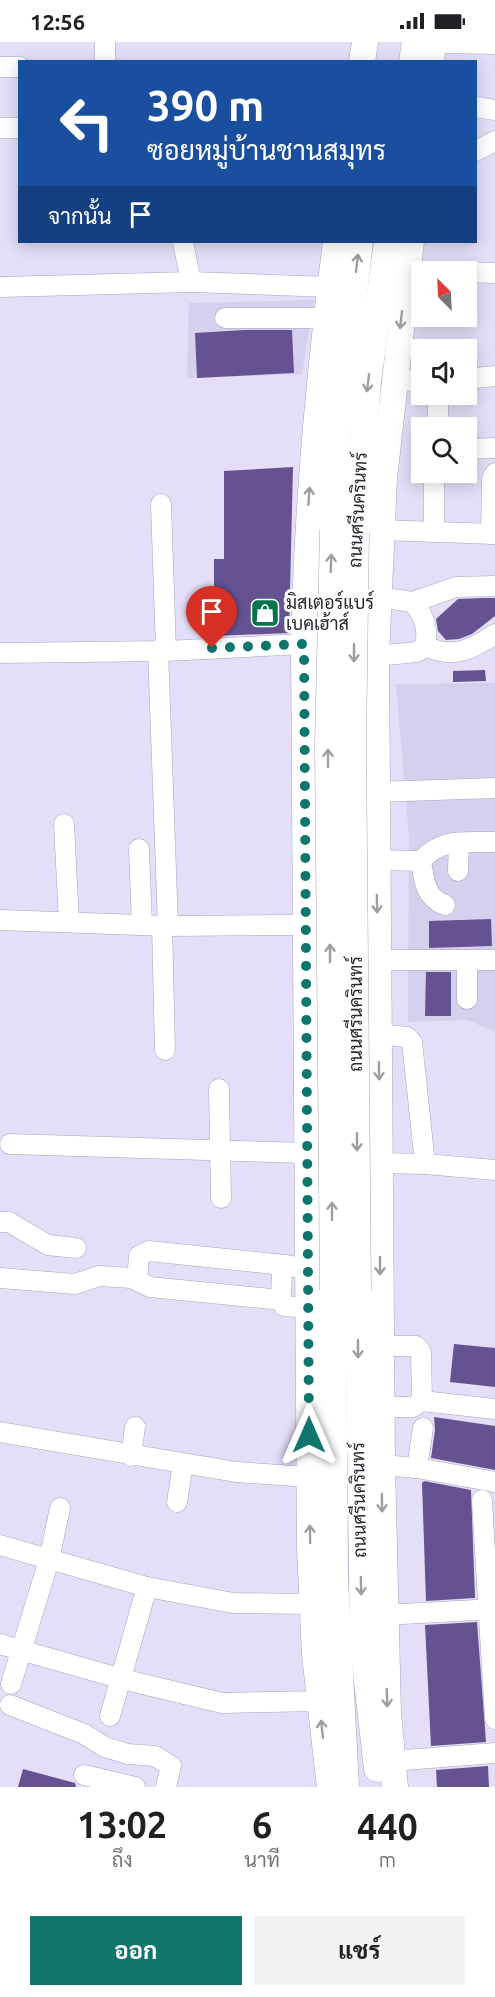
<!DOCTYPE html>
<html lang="th">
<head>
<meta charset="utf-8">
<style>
  :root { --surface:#fff; --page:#f2f2f2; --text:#202124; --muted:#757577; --accent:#0f766e }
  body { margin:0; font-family:Ubuntu,Sarabun,sans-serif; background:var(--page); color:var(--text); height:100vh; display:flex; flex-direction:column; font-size:22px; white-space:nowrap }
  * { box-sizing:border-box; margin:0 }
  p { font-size:20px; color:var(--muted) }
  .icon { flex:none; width:33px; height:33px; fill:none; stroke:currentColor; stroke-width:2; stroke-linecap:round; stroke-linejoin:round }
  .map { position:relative; height:1745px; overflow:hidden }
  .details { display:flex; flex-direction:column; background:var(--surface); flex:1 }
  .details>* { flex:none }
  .guide { position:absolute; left:18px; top:18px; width:459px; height:183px; border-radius:0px; box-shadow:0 3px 15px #0003; background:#1a4fa0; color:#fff; overflow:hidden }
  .needle { width:39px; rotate:336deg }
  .tools { position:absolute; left:411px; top:219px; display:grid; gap:12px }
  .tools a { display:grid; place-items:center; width:66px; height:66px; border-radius:0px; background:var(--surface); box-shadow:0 3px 15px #0003; font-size:30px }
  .pin { position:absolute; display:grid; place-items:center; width:51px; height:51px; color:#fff; margin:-62px -26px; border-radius:50% 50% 50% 0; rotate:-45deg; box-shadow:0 0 6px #0007 }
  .pin .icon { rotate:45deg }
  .me { position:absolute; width:66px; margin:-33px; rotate:0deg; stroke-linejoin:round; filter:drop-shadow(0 0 4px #0008) }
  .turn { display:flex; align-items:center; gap:21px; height:126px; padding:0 30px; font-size:27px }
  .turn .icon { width:78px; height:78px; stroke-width:2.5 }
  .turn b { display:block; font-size:42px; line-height:51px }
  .then { display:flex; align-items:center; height:57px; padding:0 30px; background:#0003; gap:12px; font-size:22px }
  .eta { display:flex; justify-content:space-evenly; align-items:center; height:102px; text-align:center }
  .eta b { font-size:36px; font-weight:700; line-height:42px }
  .button { display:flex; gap:12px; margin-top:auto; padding:12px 30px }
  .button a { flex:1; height:69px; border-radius:0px; background:var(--accent); color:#fff; font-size:24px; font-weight:700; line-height:69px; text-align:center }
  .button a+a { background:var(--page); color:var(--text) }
  .status { display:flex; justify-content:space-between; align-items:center; height:42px; padding:0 30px; background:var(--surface); direction:ltr }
  .status svg { height:16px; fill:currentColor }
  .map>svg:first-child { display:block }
</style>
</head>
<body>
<div class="status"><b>12:56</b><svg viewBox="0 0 49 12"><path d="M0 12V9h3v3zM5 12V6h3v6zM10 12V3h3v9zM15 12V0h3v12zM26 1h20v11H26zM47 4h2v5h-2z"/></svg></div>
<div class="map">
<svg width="495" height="1745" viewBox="0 0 495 1745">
  <rect width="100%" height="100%" fill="#e4def8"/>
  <!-- built -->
  <g fill="#d6d0ef">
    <path d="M314,258L302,332L187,336L189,261Z"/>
    <path d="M495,641V990L467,978L408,980L409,794L396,642Z"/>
  </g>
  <!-- building -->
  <g fill="#655291">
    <path d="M244,288H292L294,331L197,336L195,291Z"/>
    <path d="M293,425L289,591L214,594V517H224V429Z"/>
    <path d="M483,556H495V574L472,592L459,597L446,598L438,589L436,577L458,557Z"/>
    <path d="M485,628L486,639L453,640V629Z"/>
    <path d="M491,877L492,904L429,906V879Z"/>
    <path d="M426,930H451V974H425Z"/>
    <path d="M454,1302L495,1306V1345L450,1340Z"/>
    <path d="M434,1375L495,1384V1428L431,1416L435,1388Z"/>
    <path d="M424,1439L471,1448L475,1556L426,1559L422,1441Z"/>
    <path d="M477,1580L486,1700L431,1704L425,1583Z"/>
    <path d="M488,1724L489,1745H437L436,1728Z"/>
    <path d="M23,1727L75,1741L76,1745H18Z"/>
  </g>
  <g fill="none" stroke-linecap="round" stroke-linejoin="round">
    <!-- minor casing -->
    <g stroke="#a9a4bc" stroke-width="21">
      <g id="minor">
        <path d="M433,1L495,2"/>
        <path d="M105,20V0"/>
        <path d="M0,25H20"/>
        <path d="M476,65L495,68"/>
        <path d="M0,86H20"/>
        <path d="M476,109L495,99"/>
        <path d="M183,200L191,240"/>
        <path d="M466,230L495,231"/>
        <path d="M0,245L191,240L330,245"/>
        <path d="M225,276H326"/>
        <path d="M466,337L495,334"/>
        <path d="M393,338L422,339"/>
        <path d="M438,386V352"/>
        <path d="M466,407L495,406"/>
        <path d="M161,462L166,609"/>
        <path d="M381,488L495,492"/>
        <path d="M434,490V430"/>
        <path d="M491,492L492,437L495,431"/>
        <path d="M413,560L456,545L495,544"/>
        <path d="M425,604C453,617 471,608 495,592"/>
        <path d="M158,608L168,884"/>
        <path d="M0,611L166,609L304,602"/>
        <path d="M376,614L417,610L425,604C429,587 424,574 413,560L377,555"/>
        <path d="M376,750L495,746"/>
        <path d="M64,782L69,880"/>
        <path d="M139,807L142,883"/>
        <path d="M376,818L421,819C442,795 465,801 495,800"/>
        <path d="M421,819C424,838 425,856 445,863"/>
        <path d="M458,829L459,801"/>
        <path d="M0,878L168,884L305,883"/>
        <path d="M162,883L165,1008"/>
        <path d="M378,918H495"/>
        <path d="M467,957V918"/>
        <path d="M378,992L407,995L412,1000L425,1122L380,1121"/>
        <path d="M219,1047L221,1156"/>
        <path d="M10,1102L307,1111"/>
        <path d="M425,1122L495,1128"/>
        <path d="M0,1180H9L48,1203L76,1206"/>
        <path d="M297,1225L284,1223L282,1227L281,1258L284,1264L308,1266"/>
        <path d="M0,1236L75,1242L99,1234L132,1236L150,1245L281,1258"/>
        <path d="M137,1238L139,1214L149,1209L284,1223"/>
        <path d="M381,1304H416L421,1310L422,1359L413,1365H382"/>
        <path d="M422,1359L495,1367"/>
        <path d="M0,1390L236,1430L309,1435"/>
        <path d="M131,1414L135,1385"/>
        <path d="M382,1423L417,1426L423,1386"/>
        <path d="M417,1426L495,1440"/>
        <path d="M482,1458L495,1677"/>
        <path d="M177,1460L183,1422"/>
        <path d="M0,1503L147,1545L233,1561L312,1562"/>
        <path d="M384,1573L495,1567"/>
        <path d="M0,1602L122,1637L222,1661L319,1659"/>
        <path d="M11,1642L49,1518L60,1466"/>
        <path d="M10,1663L84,1692L105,1705L128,1712L155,1714L171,1724L166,1745"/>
        <path d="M110,1674L147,1545"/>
        <path d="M392,1719L495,1711"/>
        <path d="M84,1733L135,1745"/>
      </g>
    </g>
    <!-- major casing -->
    <g stroke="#a9a4bc" stroke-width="27">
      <g id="major">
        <path d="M362,20L365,0"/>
        <path d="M412,20L415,0"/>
        <path d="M431,20L433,0"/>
        <path d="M333,488L338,391L360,200"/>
        <path d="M356,490L368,340L387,200"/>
        <path d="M333,1248L335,1536L346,1745"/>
        <path d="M358,1249L363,1603L377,1727"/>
        <path d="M330,1745L315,1613L310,1505L304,602C307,467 319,333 336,200"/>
        <path d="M395,1745L388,1671L382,1423L376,614L384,436L411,200"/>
      </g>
    </g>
    <!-- minor -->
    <use href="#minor" stroke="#fff" stroke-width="20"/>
    <!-- major -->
    <use href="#major" stroke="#fff" stroke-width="26"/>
    <!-- major-bridge casing -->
    <g stroke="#a9a4bc" stroke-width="27" stroke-linecap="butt">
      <g id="major-bridge">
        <path d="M333,488L328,704L333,1248"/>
        <path d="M356,490L353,702L358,1249"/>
      </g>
    </g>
    <!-- major-bridge -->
    <use href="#major-bridge" stroke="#fff" stroke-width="26"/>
  </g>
  <!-- one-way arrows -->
  <defs><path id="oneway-shaft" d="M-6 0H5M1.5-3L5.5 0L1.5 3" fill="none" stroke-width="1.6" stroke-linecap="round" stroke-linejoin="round" transform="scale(1.5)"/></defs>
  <g stroke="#9f9da2">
    <use href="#oneway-shaft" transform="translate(357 221) rotate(-83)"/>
    <use href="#oneway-shaft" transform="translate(401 278) rotate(97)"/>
    <use href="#oneway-shaft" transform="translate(368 341) rotate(97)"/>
    <use href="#oneway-shaft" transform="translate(309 454) rotate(-86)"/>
    <use href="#oneway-shaft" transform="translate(331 521) rotate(-88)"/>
    <use href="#oneway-shaft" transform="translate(354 611) rotate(90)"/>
    <use href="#oneway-shaft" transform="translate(328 716) rotate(-90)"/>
    <use href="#oneway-shaft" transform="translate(377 862) rotate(89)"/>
    <use href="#oneway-shaft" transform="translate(330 911) rotate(-90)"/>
    <use href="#oneway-shaft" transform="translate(379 1029) rotate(89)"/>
    <use href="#oneway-shaft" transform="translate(357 1100) rotate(90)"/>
    <use href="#oneway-shaft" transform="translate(332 1169) rotate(-90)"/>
    <use href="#oneway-shaft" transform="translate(380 1224) rotate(90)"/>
    <use href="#oneway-shaft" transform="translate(358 1307) rotate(90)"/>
    <use href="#oneway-shaft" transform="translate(382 1461) rotate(89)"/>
    <use href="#oneway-shaft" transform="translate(310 1492) rotate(-91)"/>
    <use href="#oneway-shaft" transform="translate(361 1544) rotate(89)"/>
    <use href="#oneway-shaft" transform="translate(387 1656) rotate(88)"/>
    <use href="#oneway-shaft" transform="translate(322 1687) rotate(-96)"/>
  </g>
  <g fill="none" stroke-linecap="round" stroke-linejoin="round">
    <!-- route -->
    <path stroke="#0f766e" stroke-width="10" stroke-dasharray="0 18" d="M212,606L304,602L309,1393"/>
  </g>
  <!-- icons -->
  <defs>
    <g id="shop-square" transform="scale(1.5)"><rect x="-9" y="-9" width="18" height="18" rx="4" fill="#02754f" stroke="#fff"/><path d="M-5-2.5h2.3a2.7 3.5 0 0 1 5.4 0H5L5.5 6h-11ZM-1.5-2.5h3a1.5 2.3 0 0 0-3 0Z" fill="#fff"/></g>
  </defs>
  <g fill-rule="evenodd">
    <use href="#shop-square" x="265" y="571"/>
  </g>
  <g text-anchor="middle" stroke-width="6" stroke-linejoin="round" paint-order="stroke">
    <!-- street labels -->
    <g font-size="18" fill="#292630" stroke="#fff">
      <text transform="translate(358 468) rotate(-87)" y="6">ถนนศรีนครินทร์</text>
      <text transform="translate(356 972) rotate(-90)" y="6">ถนนศรีนครินทร์</text>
      <text transform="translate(359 1458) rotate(-91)" y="6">ถนนศรีนครินทร์</text>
    </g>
    <!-- poi labels -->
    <g font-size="18" fill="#292630" stroke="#fff" text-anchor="start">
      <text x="286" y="567">มิสเตอร์แบร์<tspan x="286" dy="21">เบคเฮ้าส์</tspan></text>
    </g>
  </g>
</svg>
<div class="tools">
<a><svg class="needle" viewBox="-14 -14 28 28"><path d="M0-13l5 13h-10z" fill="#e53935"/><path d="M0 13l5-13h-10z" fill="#757577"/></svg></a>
<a><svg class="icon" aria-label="sound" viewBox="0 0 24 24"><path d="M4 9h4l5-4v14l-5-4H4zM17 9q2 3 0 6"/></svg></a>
<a><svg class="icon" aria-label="search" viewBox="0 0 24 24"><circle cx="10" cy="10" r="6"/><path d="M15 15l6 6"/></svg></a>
</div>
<div class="pin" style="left:212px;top:606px;background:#d93025"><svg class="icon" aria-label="arrive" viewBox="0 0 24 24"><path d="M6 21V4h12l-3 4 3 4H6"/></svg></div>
<svg class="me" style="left:309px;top:1393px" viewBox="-20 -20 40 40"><path d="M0-17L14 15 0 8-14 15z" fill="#0f766e" stroke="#fff" stroke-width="4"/></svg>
<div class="guide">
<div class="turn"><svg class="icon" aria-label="left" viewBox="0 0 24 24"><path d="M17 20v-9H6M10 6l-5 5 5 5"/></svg><div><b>390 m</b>ซอยหมู่บ้านชานสมุทร</div></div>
<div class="then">จากนั้น<svg class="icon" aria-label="arrive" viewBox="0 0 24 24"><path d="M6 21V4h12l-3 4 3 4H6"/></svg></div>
</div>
</div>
<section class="details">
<div class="eta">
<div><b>13:02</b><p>ถึง</p></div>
<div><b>6</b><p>นาที</p></div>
<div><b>440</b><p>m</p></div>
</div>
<div class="button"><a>ออก</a><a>แชร์</a></div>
</section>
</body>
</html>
